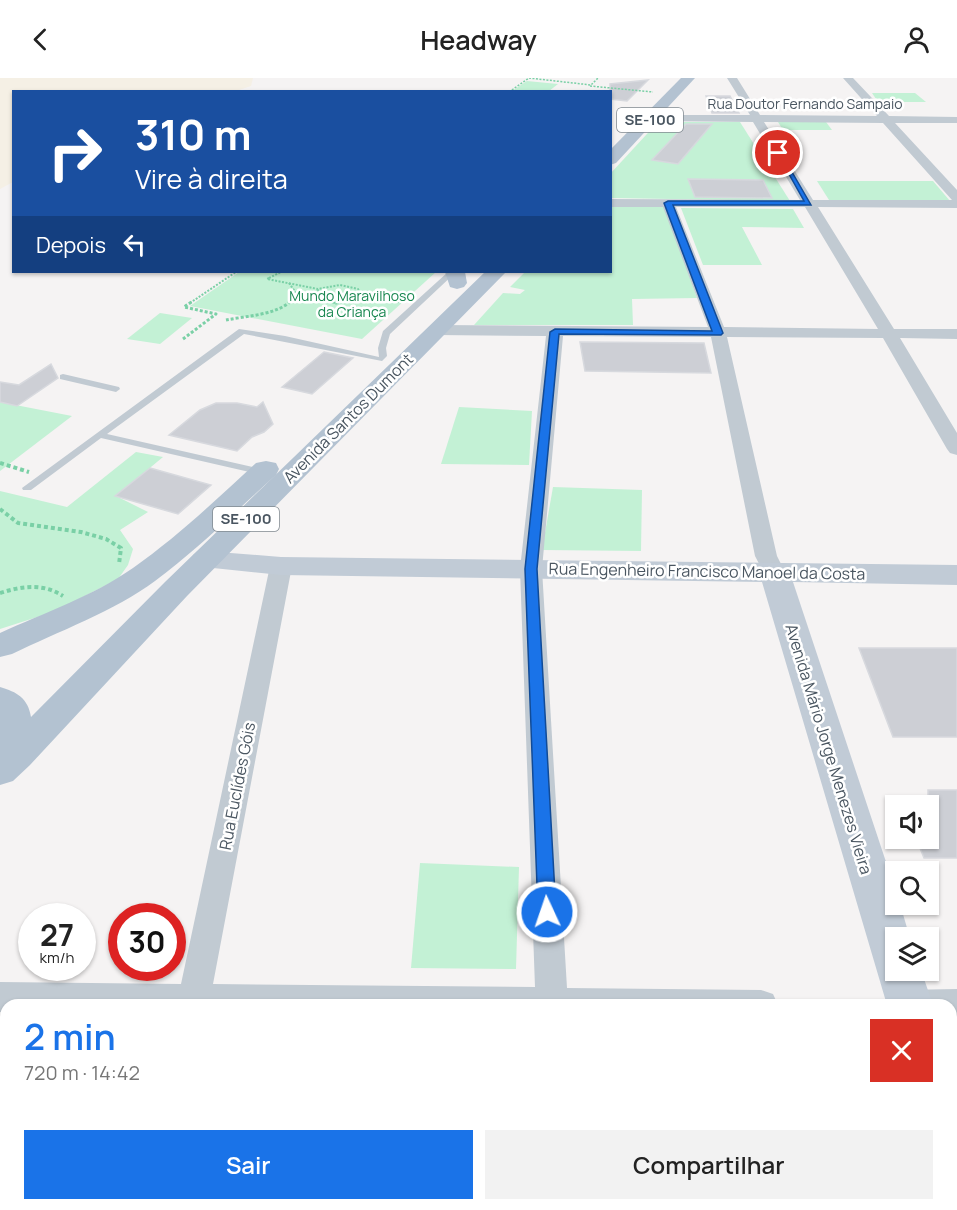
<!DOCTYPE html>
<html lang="pt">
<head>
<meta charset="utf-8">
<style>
  :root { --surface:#fff; --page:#f2f2f2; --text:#222; --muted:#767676; --accent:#1a73e8 }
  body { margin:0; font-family:Manrope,sans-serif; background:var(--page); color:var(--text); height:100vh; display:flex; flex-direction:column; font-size:22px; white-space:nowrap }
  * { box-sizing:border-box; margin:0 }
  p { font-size:20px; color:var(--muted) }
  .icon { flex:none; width:33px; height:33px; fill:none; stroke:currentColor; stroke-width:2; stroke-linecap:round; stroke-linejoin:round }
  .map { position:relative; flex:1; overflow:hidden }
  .sheet { position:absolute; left:0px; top:921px; width:957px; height:212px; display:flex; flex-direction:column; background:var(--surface); border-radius:18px 18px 0 0; box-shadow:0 2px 4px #0004 }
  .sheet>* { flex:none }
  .guide { position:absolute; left:12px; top:12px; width:600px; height:183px; border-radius:0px; box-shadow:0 2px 4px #0004; background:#1a4fa0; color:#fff; overflow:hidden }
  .controls { position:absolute; left:885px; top:717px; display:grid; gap:12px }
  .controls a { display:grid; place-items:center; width:54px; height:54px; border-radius:0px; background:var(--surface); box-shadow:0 2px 4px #0004; font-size:30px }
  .speed { position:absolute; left:18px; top:825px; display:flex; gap:12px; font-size:30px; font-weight:700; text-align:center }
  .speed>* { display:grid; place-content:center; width:78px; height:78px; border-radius:50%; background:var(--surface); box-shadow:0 2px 4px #0004; line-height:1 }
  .speed small { font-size:15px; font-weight:400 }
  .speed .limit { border:9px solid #d22; background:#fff; color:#111 }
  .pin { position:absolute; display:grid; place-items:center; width:51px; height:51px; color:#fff; margin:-26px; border:3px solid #fff; border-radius:50%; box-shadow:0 2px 6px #0007 }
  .me { position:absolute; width:66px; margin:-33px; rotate:357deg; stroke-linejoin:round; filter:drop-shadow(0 0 4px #0008) }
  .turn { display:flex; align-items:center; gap:21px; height:126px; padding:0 24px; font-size:27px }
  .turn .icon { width:78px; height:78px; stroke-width:2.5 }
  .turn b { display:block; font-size:42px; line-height:51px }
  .then { display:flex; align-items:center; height:57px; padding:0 24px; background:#0003; gap:12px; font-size:22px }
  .round { display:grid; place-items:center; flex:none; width:63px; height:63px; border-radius:0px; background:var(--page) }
  .headline { display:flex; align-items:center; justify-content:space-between; height:102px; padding:0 24px }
  h1 { font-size:36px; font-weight:600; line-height:45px; color:var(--accent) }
  .button { display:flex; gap:12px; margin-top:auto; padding:12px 24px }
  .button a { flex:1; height:69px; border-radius:0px; background:var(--accent); color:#fff; font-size:24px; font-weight:600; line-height:69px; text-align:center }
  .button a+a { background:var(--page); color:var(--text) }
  header { display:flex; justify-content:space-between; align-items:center; height:78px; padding:0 24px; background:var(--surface); font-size:27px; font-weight:600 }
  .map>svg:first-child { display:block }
</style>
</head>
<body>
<header><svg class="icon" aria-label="back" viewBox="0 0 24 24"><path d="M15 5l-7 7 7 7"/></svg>Headway<svg class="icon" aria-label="person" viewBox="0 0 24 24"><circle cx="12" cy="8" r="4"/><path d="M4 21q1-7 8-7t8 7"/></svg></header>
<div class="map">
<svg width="957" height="1132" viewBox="0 0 957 1132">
  <rect width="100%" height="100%" fill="#f5f3f3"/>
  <!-- green -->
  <g fill="#c3f1d5">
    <path d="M527,3L558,6L549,13H512Z"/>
    <path d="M872,15H915L926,24H878Z"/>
    <path d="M658,44H740L790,123L611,120L610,96Z"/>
    <path d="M778,44H826L832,52H783Z"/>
    <path d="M817,103H933L950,123L829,122Z"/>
    <path d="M611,129H665L697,220L632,221L633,247H474L503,215L520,216L525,212L510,209L525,194H610Z"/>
    <path d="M681,130L793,131L804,150L742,149L762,187H703Z"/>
    <path d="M239,194H436L362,261L190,228Z"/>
    <path d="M160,235L192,240L160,266L127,261Z"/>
    <path d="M0,324L72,338L0,393Z"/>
    <path d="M459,329L532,333L529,387L441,386Z"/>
    <path d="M136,374L163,379L116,418L148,434L120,452L133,471L128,487L118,501L53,534L0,551V413L67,429Z"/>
    <path d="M553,409L642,412L641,473L542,472Z"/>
    <path d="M420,785L519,789L516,891L411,890Z"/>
  </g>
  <!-- sand -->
  <path fill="#f5f0e5" d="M0,0H253L251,8L236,13L14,14L13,104L0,111Z"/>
  <!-- building -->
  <g fill="#cdcfd5" stroke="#d7d9de" stroke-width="1.5">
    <path d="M648,2L627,23L610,21V6Z"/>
    <path d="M706,18H730L739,35H712Z"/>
    <path d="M686,46H712L678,86L652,82Z"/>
    <path d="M688,101L763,102L772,120L695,119Z"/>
    <path d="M580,264L704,265L711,295L585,293Z"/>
    <path d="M324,274L353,280L312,316L282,309Z"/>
    <path d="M51,286L58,300L17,328L0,324V304L19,307Z"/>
    <path d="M263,324L273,346L264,354L252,359L237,373L169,357L200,332L216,325H237L257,329Z"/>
    <path d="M150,390L211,407L178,436L115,418Z"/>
    <path d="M859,570H957V659H893Z"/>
    <path d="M928,712H957V780H924L916,760H928Z"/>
  </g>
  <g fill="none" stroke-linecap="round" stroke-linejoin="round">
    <!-- path-far3 -->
    <g stroke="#7ad0a6" stroke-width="1.5" stroke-dasharray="2 1.5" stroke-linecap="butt">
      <path d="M529,0L591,7L598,0"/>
      <path d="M590,8L653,14"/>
      <path d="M509,14L529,0"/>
      <path d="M610,27V34"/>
    </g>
    <!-- path-far2 -->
    <g stroke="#7ad0a6" stroke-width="2" stroke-dasharray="2 1.5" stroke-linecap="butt">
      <path d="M269,200L267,201L318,211"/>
      <path d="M269,200L281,194"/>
      <path d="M289,205L296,215L295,220L290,225"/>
      <path d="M362,218L401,224"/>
      <path d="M190,225L236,194"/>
      <path d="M335,225L317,218L318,211L340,207L358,211L362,218"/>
      <path d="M337,225L362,218"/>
    </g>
    <!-- path-far1 -->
    <g stroke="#7ad0a6" stroke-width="3" stroke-dasharray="3 2" stroke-linecap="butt">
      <path d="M331,223L336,225L343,223"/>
      <path d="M396,223L401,224"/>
      <path d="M226,242C246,238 276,237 291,223"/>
      <path d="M183,261L216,236L184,229L193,223"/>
    </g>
    <!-- path -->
    <g stroke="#7ad0a6" stroke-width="4" stroke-dasharray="4 3" stroke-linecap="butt">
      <path d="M0,385L29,394"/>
      <path d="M0,431L18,445L81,454L106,461L121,470L119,486"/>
      <path d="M0,515C22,508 43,505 63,518"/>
    </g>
    <!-- lane -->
    <g fill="#c1cad2" fill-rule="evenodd">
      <path d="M448,194H456L390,256L386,270L387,278L382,283L244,256L107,356L266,392V396L263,397L101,360L31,412H23L22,410L239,251L285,258L379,279L378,270L383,253Z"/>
      <path d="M63,296L119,309L120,311L116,314L60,301V297Z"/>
    </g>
    <!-- street -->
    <g fill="#c1cad2" fill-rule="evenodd">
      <path d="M727,0H737L760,37L877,38L843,0H853L889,38L957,39V45H895L957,112V130L818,129L894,251H957V261L900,260L957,355V377L950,375L947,371L883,260L727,259L777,478L785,494L782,499L774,501L766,499L755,478L711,259L563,258L542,491L567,910L761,912L773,916L778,927H6V934H0V904L181,906L270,488L273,483L281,481L289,483L292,488L213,906L535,909L520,491L546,258L437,257L429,252L437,247L708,249L663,129H610V121L800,122L753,44L652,43L647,40L652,37H750ZM764,44L883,45L952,122H813ZM676,129H805L878,251L724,249Z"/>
      <path d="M957,911V941H951V927H884L889,916L901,912Z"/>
      <path d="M124,1126H162L160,1132H122Z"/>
      <rect x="541" y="1126" width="38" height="6"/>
    </g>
    <!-- secondary -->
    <g fill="#c1cbd6" fill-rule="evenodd">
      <path d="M205,473L281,479L957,487V507L793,504L896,814V826H900L910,860H896V892H921L933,927H887L762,504L281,497L194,488L190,482L194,476Z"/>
      <path d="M951,1032L957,1035V1101L951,1099Z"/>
    </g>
    <!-- primary -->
    <g fill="#b3c2d1" fill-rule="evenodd">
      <path d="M681,0H695L616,85L610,87V72Z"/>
      <path d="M445,194H465L467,205L464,209L457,211L450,209Z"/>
      <path d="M485,194H506L187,518L30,687L13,703L0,707V609C17,614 28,620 31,639L165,504Z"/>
      <path d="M266,383L276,385L279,391L276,397C236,433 198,471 155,503C115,533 57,554 12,576L0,579V555C44,535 93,518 133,490C177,459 217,421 256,385Z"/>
    </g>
  </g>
  <!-- route -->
  <path fill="#1a73e8" stroke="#114b97" stroke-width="1.5" d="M776,73L781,75L811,127H673L723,255L721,257L559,256L537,491L556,834L553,839L547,841L541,839L538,834L525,491L550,254L555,251L712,253L664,125L668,123H804Z"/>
  <g text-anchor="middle" stroke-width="5" stroke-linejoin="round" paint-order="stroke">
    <!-- far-street labels -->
    <g font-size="14" fill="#4a5661" stroke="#fff">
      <text x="805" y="31">Rua Doutor Fernando Sampaio</text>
    </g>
    <!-- far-park labels -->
    <g font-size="14" fill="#17864f" stroke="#fff">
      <text x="352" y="223">Mundo Maravilhoso<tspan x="352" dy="16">da Criança</tspan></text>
    </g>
    <!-- shield labels -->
    <g fill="#fff" stroke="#808990" stroke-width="1.5">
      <rect x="617" y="30" width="66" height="24" rx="4.5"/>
      <rect x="213" y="429" width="66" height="24" rx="4.5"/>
    </g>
    <g font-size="15" font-weight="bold" fill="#4a5661">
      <text x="650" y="47">SE-100</text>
      <text x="246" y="446">SE-100</text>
    </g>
    <!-- street labels -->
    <g font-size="16" fill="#4a5661" stroke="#fff">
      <text transform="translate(348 340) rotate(-45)" y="6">Avenida Santos Dumont</text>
      <text transform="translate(707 493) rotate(1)" y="6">Rua Engenheiro Francisco Manoel da Costa</text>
      <text transform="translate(829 671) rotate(73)" y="6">Avenida Mário Jorge Menezes Vieira</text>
      <text transform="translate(237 708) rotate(-79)" y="6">Rua Euclídes Góis</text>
    </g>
  </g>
</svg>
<div class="controls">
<a><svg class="icon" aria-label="sound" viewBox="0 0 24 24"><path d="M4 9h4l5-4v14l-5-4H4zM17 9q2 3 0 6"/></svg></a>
<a><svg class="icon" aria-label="search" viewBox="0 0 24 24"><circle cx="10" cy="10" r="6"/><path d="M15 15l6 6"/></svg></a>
<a><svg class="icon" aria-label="layers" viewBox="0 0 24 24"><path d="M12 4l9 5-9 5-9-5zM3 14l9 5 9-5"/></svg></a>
</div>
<div class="speed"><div>27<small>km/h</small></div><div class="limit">30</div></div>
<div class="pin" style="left:778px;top:75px;background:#d93025"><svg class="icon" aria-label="arrive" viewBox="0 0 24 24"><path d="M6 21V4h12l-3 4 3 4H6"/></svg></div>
<svg class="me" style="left:547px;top:834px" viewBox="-20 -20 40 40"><circle r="17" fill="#1a73e8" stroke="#fff" stroke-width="3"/><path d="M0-11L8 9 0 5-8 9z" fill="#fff"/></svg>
<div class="guide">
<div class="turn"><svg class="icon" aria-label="right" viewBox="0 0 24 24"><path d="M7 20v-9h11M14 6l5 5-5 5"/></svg><div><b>310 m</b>Vire à direita</div></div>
<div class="then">Depois<svg class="icon" aria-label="left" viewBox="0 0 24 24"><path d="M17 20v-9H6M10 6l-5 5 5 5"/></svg></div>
</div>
<section class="sheet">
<div class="headline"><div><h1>2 min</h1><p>720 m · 14:42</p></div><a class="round" style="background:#d93025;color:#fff"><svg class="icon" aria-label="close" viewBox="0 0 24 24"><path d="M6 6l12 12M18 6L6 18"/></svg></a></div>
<div class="button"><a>Sair</a><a>Compartilhar</a></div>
</section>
</div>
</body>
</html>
